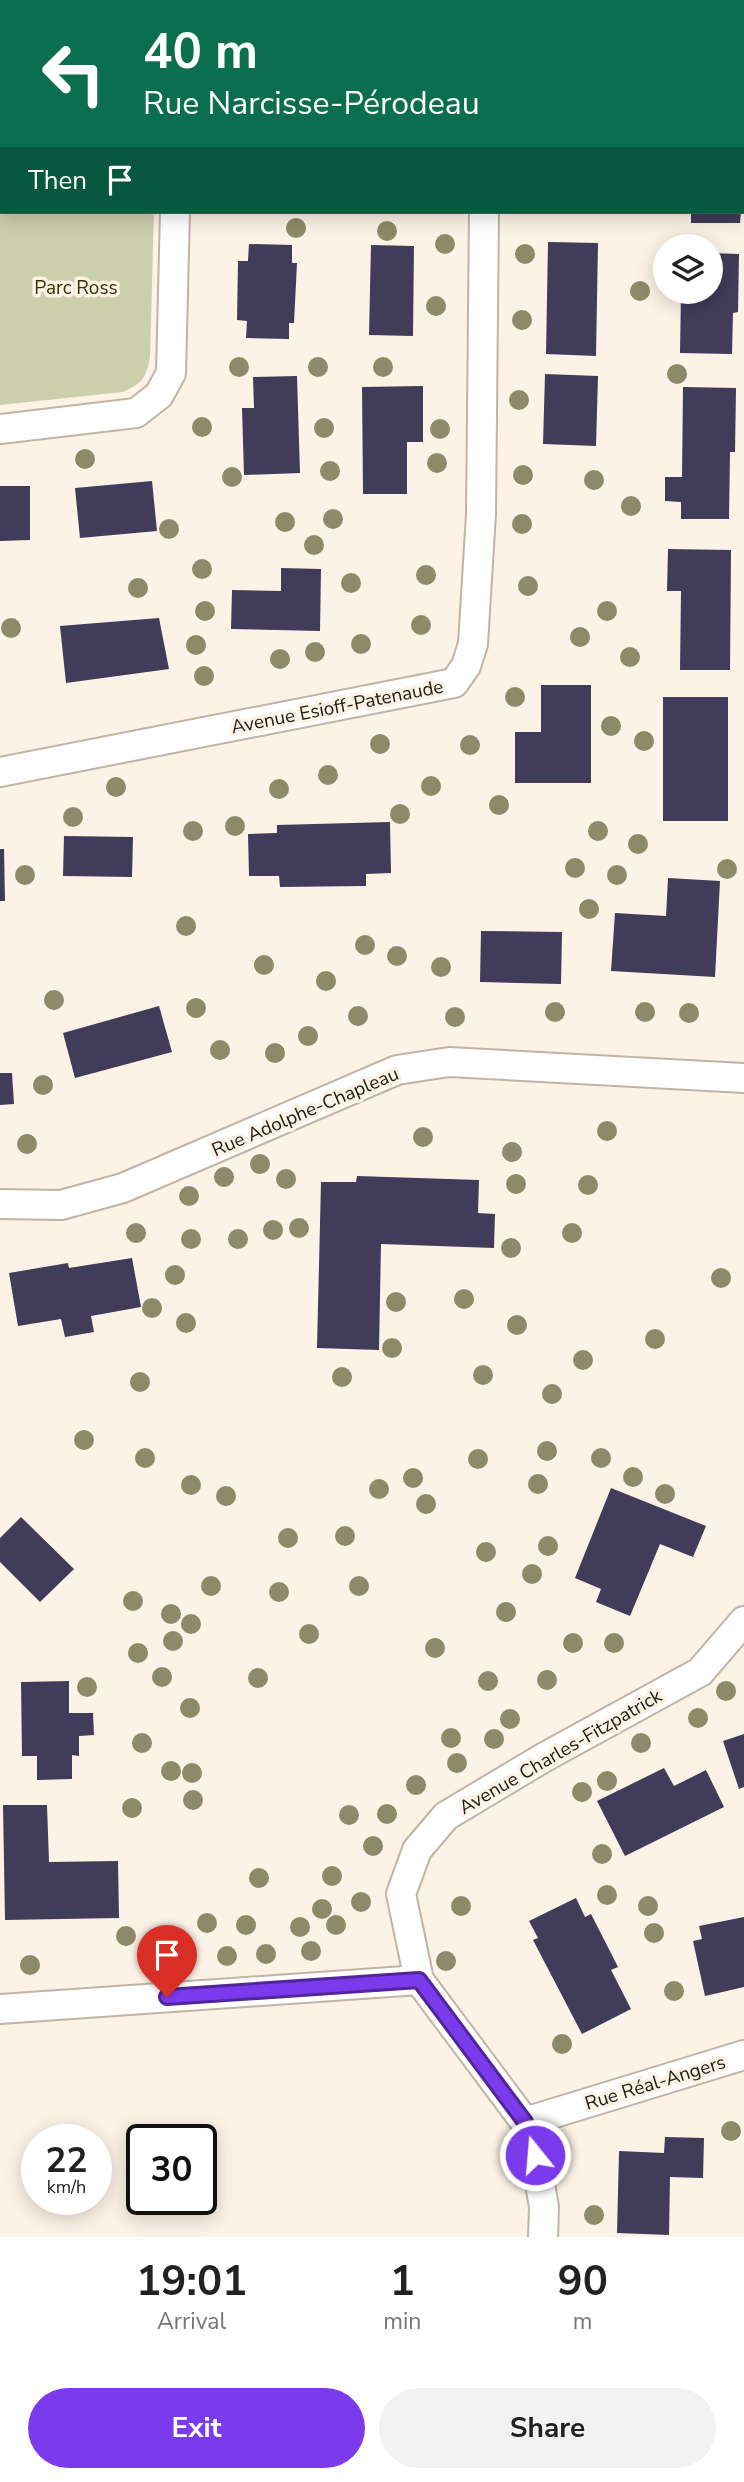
<!DOCTYPE html>
<html lang="en">
<head>
<meta charset="utf-8">
<style>
  :root { --surface:#fff; --page:#f2f2f2; --text:#222; --muted:#767676; --accent:#7c3aed }
  body { margin:0; font-family:"Nunito Sans",sans-serif; background:var(--page); color:var(--text); height:100vh; display:flex; flex-direction:column; font-size:26px; white-space:nowrap }
  * { box-sizing:border-box; margin:0 }
  p { font-size:23px; color:var(--muted) }
  .icon { flex:none; width:38px; height:38px; fill:none; stroke:currentColor; stroke-width:2; stroke-linecap:round; stroke-linejoin:round }
  .map { position:relative; height:2237px; overflow:hidden }
  .details { display:flex; flex-direction:column; background:var(--surface); flex:1 }
  .details>* { flex:none }
  .banner { position:absolute; left:0px; top:0px; width:746px; height:214px; box-shadow:0 4px 18px #0003; background:#0b6e4f; color:#fff; overflow:hidden }
  .tools { position:absolute; left:653px; top:234px; display:grid; gap:14px }
  .tools a { display:grid; place-items:center; width:70px; height:70px; border-radius:50%; background:var(--surface); box-shadow:0 4px 18px #0003; font-size:35px }
  .speed { position:absolute; left:21px; top:2124px; display:flex; gap:14px; font-size:35px; font-weight:700; text-align:center }
  .speed>* { display:grid; place-content:center; width:91px; height:91px; border-radius:50%; background:var(--surface); box-shadow:0 4px 18px #0003; line-height:1 }
  .speed small { font-size:18px; font-weight:400 }
  .speed .limit { border:4px solid #111; border-radius:10px; background:#fff; color:#111 }
  .pin { position:absolute; display:grid; place-items:center; width:60px; height:60px; color:#fff; margin:-72px -30px; border-radius:50% 50% 50% 0; rotate:-45deg; box-shadow:0 0 7px #0007 }
  .pin .icon { rotate:45deg }
  .me { position:absolute; width:77px; margin:-38px; rotate:343deg; stroke-linejoin:round; filter:drop-shadow(0 0 5px #0008) }
  .turn { display:flex; align-items:center; gap:24px; height:147px; padding:0 28px; font-size:32px }
  .turn .icon { width:91px; height:91px; stroke-width:2.5 }
  .turn b { display:block; font-size:49px; line-height:60px }
  .then { display:flex; align-items:center; height:66px; padding:0 28px; background:#0003; gap:14px; font-size:26px }
  .eta { display:flex; justify-content:space-evenly; align-items:center; height:119px; text-align:center }
  .eta b { font-size:42px; font-weight:700; line-height:49px }
  .button { display:flex; gap:14px; margin-top:auto; padding:14px 28px }
  .button a { flex:1; height:80px; border-radius:42px; background:var(--accent); color:#fff; font-size:28px; font-weight:700; line-height:80px; text-align:center }
  .button a+a { background:var(--page); color:var(--text) }
  .map>svg:first-child { display:block }
</style>
</head>
<body>
<div class="map">
<svg width="744" height="2237" viewBox="0 0 744 2237">
  <rect width="100%" height="100%" fill="#fdf2e6"/>
  <!-- green -->
  <path fill="#cccfac" d="M0,0H160L2,2V212H154L150,357C146,379 142,383 123,392L0,405Z"/>
  <!-- building -->
  <g fill="#403c5a">
    <path d="M691,212H741L740,223H691Z"/>
    <path d="M548,242L598,243L596,356L546,354Z"/>
    <path d="M249,244L292,245V263H297L294,323H289V339L246,338L247,321L237,320L238,261H248Z"/>
    <path d="M371,245L414,246L413,336L369,335Z"/>
    <path d="M710,253L739,254L738,312L733,313L732,354L680,353L681,292H710Z"/>
    <path d="M545,374L598,376L596,446L543,444Z"/>
    <path d="M297,376L300,473L244,475L242,408H254L253,377Z"/>
    <path d="M423,386V442H407V494H363L362,387Z"/>
    <path d="M683,387L736,388L735,452H730L729,519H681V502L665,501V477H682Z"/>
    <path d="M152,481L157,531L80,538L75,488Z"/>
    <path d="M0,486H30V540L0,541Z"/>
    <path d="M668,549L731,550L730,670H680L681,591H667Z"/>
    <path d="M281,568L321,569L320,631L231,629L232,590L281,591Z"/>
    <path d="M159,618L169,669L66,683L60,626Z"/>
    <path d="M541,685H591V783H515V732H541Z"/>
    <rect x="663" y="697" width="65" height="124"/>
    <path d="M390,822L391,873L366,874V886L280,887L279,876H249L248,834L277,833V825Z"/>
    <path d="M64,836L133,837L132,877L63,876Z"/>
    <path d="M0,849H4L5,901H0Z"/>
    <path d="M668,878L720,881L715,977L611,971L615,913L666,916Z"/>
    <path d="M481,931L562,932L561,984L480,982Z"/>
    <path d="M159,1006L172,1052L75,1078L63,1033Z"/>
    <path d="M0,1073H12L14,1104L0,1105Z"/>
    <path d="M357,1176L479,1180L478,1213L495,1214L494,1248L381,1244L379,1350L317,1348L321,1182H356Z"/>
    <path d="M132,1258L141,1307L91,1316L94,1332L65,1337L61,1319L18,1326L9,1273L68,1263L69,1268Z"/>
    <path d="M611,1488L706,1526L693,1557L660,1544L630,1616L596,1602L601,1589L575,1578Z"/>
    <path d="M21,1517L74,1569L40,1602L0,1562V1538Z"/>
    <path d="M69,1681V1713H93L94,1735L79,1736V1756L72,1755V1779L37,1780V1756H22L21,1682Z"/>
    <path d="M744,1734V1787L739,1789L723,1741Z"/>
    <path d="M664,1768L674,1786L706,1770L724,1807L625,1856L597,1801Z"/>
    <path d="M3,1805H47L49,1862L118,1861L119,1918L5,1920Z"/>
    <path d="M576,1898L585,1917L591,1914L618,1967L611,1970L631,2009L582,2034L533,1940L538,1938L529,1921Z"/>
    <path d="M744,1917V1987L705,1996L693,1941L702,1939L699,1926Z"/>
    <path d="M665,2137L704,2138L703,2178L670,2177L669,2235L617,2233L619,2151L664,2153Z"/>
  </g>
  <g fill="none" stroke-linecap="round" stroke-linejoin="round">
    <!-- street casing -->
    <g stroke="#c1b4a5" stroke-width="32">
      <g id="street">
        <path d="M180,2V0"/>
        <path d="M486,2V0"/>
        <path d="M0,429L136,413L159,395L171,373L175,212"/>
        <path d="M0,772L454,683L466,666L473,644L481,514L484,212"/>
        <path d="M0,1204L61,1205L123,1188L397,1070L449,1062L744,1078"/>
        <path d="M0,2009L419,1980"/>
        <path d="M525,2122L744,2055"/>
        <path d="M543,2237L544,2207L535,2155L525,2122L419,1980L401,1894L417,1850L446,1816L543,1758L700,1672L744,1621"/>
      </g>
    </g>
    <!-- street -->
    <use href="#street" stroke="#fff" stroke-width="28"/>
  </g>
  <!-- trees -->
  <g fill="#8d8a69">
    <circle cx="296" cy="228" r="10"/>
    <circle cx="387" cy="231" r="10"/>
    <circle cx="445" cy="244" r="10"/>
    <circle cx="525" cy="254" r="10"/>
    <circle cx="640" cy="291" r="10"/>
    <circle cx="436" cy="306" r="10"/>
    <circle cx="522" cy="320" r="10"/>
    <circle cx="239" cy="367" r="10"/>
    <circle cx="318" cy="367" r="10"/>
    <circle cx="383" cy="367" r="10"/>
    <circle cx="677" cy="374" r="10"/>
    <circle cx="519" cy="400" r="10"/>
    <circle cx="202" cy="427" r="10"/>
    <circle cx="324" cy="428" r="10"/>
    <circle cx="440" cy="429" r="10"/>
    <circle cx="85" cy="459" r="10"/>
    <circle cx="437" cy="463" r="10"/>
    <circle cx="330" cy="471" r="10"/>
    <circle cx="523" cy="475" r="10"/>
    <circle cx="232" cy="477" r="10"/>
    <circle cx="594" cy="480" r="10"/>
    <circle cx="631" cy="506" r="10"/>
    <circle cx="333" cy="519" r="10"/>
    <circle cx="285" cy="522" r="10"/>
    <circle cx="522" cy="524" r="10"/>
    <circle cx="169" cy="529" r="10"/>
    <circle cx="314" cy="545" r="10"/>
    <circle cx="202" cy="569" r="10"/>
    <circle cx="426" cy="575" r="10"/>
    <circle cx="351" cy="583" r="10"/>
    <circle cx="528" cy="586" r="10"/>
    <circle cx="138" cy="588" r="10"/>
    <circle cx="205" cy="611" r="10"/>
    <circle cx="607" cy="611" r="10"/>
    <circle cx="421" cy="625" r="10"/>
    <circle cx="11" cy="628" r="10"/>
    <circle cx="580" cy="637" r="10"/>
    <circle cx="361" cy="644" r="10"/>
    <circle cx="196" cy="645" r="10"/>
    <circle cx="315" cy="652" r="10"/>
    <circle cx="630" cy="657" r="10"/>
    <circle cx="280" cy="659" r="10"/>
    <circle cx="204" cy="676" r="10"/>
    <circle cx="515" cy="697" r="10"/>
    <circle cx="611" cy="726" r="10"/>
    <circle cx="644" cy="741" r="10"/>
    <circle cx="380" cy="744" r="10"/>
    <circle cx="470" cy="745" r="10"/>
    <circle cx="328" cy="775" r="10"/>
    <circle cx="431" cy="786" r="10"/>
    <circle cx="116" cy="787" r="10"/>
    <circle cx="279" cy="789" r="10"/>
    <circle cx="499" cy="805" r="10"/>
    <circle cx="400" cy="814" r="10"/>
    <circle cx="73" cy="817" r="10"/>
    <circle cx="235" cy="826" r="10"/>
    <circle cx="193" cy="831" r="10"/>
    <circle cx="598" cy="831" r="10"/>
    <circle cx="638" cy="844" r="10"/>
    <circle cx="575" cy="868" r="10"/>
    <circle cx="727" cy="869" r="10"/>
    <circle cx="25" cy="875" r="10"/>
    <circle cx="617" cy="875" r="10"/>
    <circle cx="589" cy="909" r="10"/>
    <circle cx="186" cy="926" r="10"/>
    <circle cx="365" cy="945" r="10"/>
    <circle cx="397" cy="956" r="10"/>
    <circle cx="264" cy="965" r="10"/>
    <circle cx="441" cy="967" r="10"/>
    <circle cx="326" cy="981" r="10"/>
    <circle cx="54" cy="1000" r="10"/>
    <circle cx="196" cy="1008" r="10"/>
    <circle cx="555" cy="1012" r="10"/>
    <circle cx="645" cy="1012" r="10"/>
    <circle cx="689" cy="1013" r="10"/>
    <circle cx="358" cy="1016" r="10"/>
    <circle cx="455" cy="1017" r="10"/>
    <circle cx="308" cy="1036" r="10"/>
    <circle cx="220" cy="1050" r="10"/>
    <circle cx="275" cy="1053" r="10"/>
    <circle cx="43" cy="1085" r="10"/>
    <circle cx="607" cy="1131" r="10"/>
    <circle cx="423" cy="1137" r="10"/>
    <circle cx="27" cy="1144" r="10"/>
    <circle cx="512" cy="1152" r="10"/>
    <circle cx="260" cy="1164" r="10"/>
    <circle cx="224" cy="1177" r="10"/>
    <circle cx="286" cy="1179" r="10"/>
    <circle cx="516" cy="1184" r="10"/>
    <circle cx="588" cy="1185" r="10"/>
    <circle cx="189" cy="1196" r="10"/>
    <circle cx="299" cy="1228" r="10"/>
    <circle cx="273" cy="1230" r="10"/>
    <circle cx="136" cy="1233" r="10"/>
    <circle cx="572" cy="1233" r="10"/>
    <circle cx="191" cy="1239" r="10"/>
    <circle cx="238" cy="1239" r="10"/>
    <circle cx="511" cy="1248" r="10"/>
    <circle cx="175" cy="1275" r="10"/>
    <circle cx="721" cy="1278" r="10"/>
    <circle cx="464" cy="1299" r="10"/>
    <circle cx="396" cy="1302" r="10"/>
    <circle cx="152" cy="1308" r="10"/>
    <circle cx="186" cy="1323" r="10"/>
    <circle cx="517" cy="1325" r="10"/>
    <circle cx="655" cy="1339" r="10"/>
    <circle cx="392" cy="1348" r="10"/>
    <circle cx="583" cy="1360" r="10"/>
    <circle cx="483" cy="1375" r="10"/>
    <circle cx="342" cy="1377" r="10"/>
    <circle cx="140" cy="1382" r="10"/>
    <circle cx="552" cy="1394" r="10"/>
    <circle cx="84" cy="1440" r="10"/>
    <circle cx="547" cy="1451" r="10"/>
    <circle cx="145" cy="1458" r="10"/>
    <circle cx="601" cy="1458" r="10"/>
    <circle cx="478" cy="1459" r="10"/>
    <circle cx="633" cy="1477" r="10"/>
    <circle cx="413" cy="1478" r="10"/>
    <circle cx="538" cy="1484" r="10"/>
    <circle cx="191" cy="1485" r="10"/>
    <circle cx="379" cy="1489" r="10"/>
    <circle cx="665" cy="1494" r="10"/>
    <circle cx="226" cy="1496" r="10"/>
    <circle cx="426" cy="1504" r="10"/>
    <circle cx="345" cy="1536" r="10"/>
    <circle cx="288" cy="1538" r="10"/>
    <circle cx="548" cy="1546" r="10"/>
    <circle cx="486" cy="1552" r="10"/>
    <circle cx="532" cy="1574" r="10"/>
    <circle cx="211" cy="1586" r="10"/>
    <circle cx="359" cy="1586" r="10"/>
    <circle cx="279" cy="1592" r="10"/>
    <circle cx="133" cy="1601" r="10"/>
    <circle cx="506" cy="1612" r="10"/>
    <circle cx="171" cy="1614" r="10"/>
    <circle cx="191" cy="1624" r="10"/>
    <circle cx="309" cy="1634" r="10"/>
    <circle cx="173" cy="1641" r="10"/>
    <circle cx="573" cy="1643" r="10"/>
    <circle cx="614" cy="1643" r="10"/>
    <circle cx="435" cy="1648" r="10"/>
    <circle cx="138" cy="1653" r="10"/>
    <circle cx="162" cy="1677" r="10"/>
    <circle cx="258" cy="1678" r="10"/>
    <circle cx="547" cy="1680" r="10"/>
    <circle cx="488" cy="1681" r="10"/>
    <circle cx="87" cy="1687" r="10"/>
    <circle cx="726" cy="1691" r="10"/>
    <circle cx="190" cy="1708" r="10"/>
    <circle cx="698" cy="1718" r="10"/>
    <circle cx="510" cy="1719" r="10"/>
    <circle cx="451" cy="1738" r="10"/>
    <circle cx="494" cy="1739" r="10"/>
    <circle cx="142" cy="1743" r="10"/>
    <circle cx="641" cy="1743" r="10"/>
    <circle cx="457" cy="1763" r="10"/>
    <circle cx="171" cy="1771" r="10"/>
    <circle cx="192" cy="1773" r="10"/>
    <circle cx="607" cy="1781" r="10"/>
    <circle cx="416" cy="1785" r="10"/>
    <circle cx="582" cy="1792" r="10"/>
    <circle cx="193" cy="1800" r="10"/>
    <circle cx="132" cy="1808" r="10"/>
    <circle cx="387" cy="1814" r="10"/>
    <circle cx="349" cy="1815" r="10"/>
    <circle cx="373" cy="1846" r="10"/>
    <circle cx="602" cy="1854" r="10"/>
    <circle cx="332" cy="1876" r="10"/>
    <circle cx="259" cy="1878" r="10"/>
    <circle cx="607" cy="1895" r="10"/>
    <circle cx="361" cy="1902" r="10"/>
    <circle cx="461" cy="1906" r="10"/>
    <circle cx="648" cy="1906" r="10"/>
    <circle cx="322" cy="1909" r="10"/>
    <circle cx="207" cy="1923" r="10"/>
    <circle cx="246" cy="1925" r="10"/>
    <circle cx="336" cy="1925" r="10"/>
    <circle cx="300" cy="1927" r="10"/>
    <circle cx="654" cy="1933" r="10"/>
    <circle cx="126" cy="1936" r="10"/>
    <circle cx="311" cy="1951" r="10"/>
    <circle cx="266" cy="1954" r="10"/>
    <circle cx="227" cy="1956" r="10"/>
    <circle cx="184" cy="1958" r="10"/>
    <circle cx="446" cy="1961" r="10"/>
    <circle cx="30" cy="1965" r="10"/>
    <circle cx="674" cy="1991" r="10"/>
    <circle cx="562" cy="2044" r="10"/>
    <circle cx="731" cy="2131" r="10"/>
    <circle cx="594" cy="2215" r="10"/>
  </g>
  <g fill="none" stroke-linecap="round" stroke-linejoin="round">
    <!-- route casing -->
    <g stroke="#51269a" stroke-width="18">
      <path id="route" d="M167,1997L419,1980L525,2122L535,2155"/>
    </g>
    <!-- route -->
    <use href="#route" stroke="#7c3aed" stroke-width="12"/>
  </g>
  <g text-anchor="middle" stroke-width="7" stroke-linejoin="round" paint-order="stroke">
    <!-- park labels -->
    <g font-size="19" fill="#323403" stroke="#fdf2e6">
      <text x="76" y="294">Parc Ross</text>
    </g>
    <!-- street labels -->
    <g font-size="19" fill="#201b15" stroke="#fdf2e6">
      <text transform="translate(337 706) rotate(-11)" y="7">Avenue Esioff-Patenaude</text>
      <text transform="translate(305 1111) rotate(-23)" y="7">Rue Adolphe-Chapleau</text>
      <text transform="translate(560 1751) rotate(-30)" y="7">Avenue Charles-Fitzpatrick</text>
      <text transform="translate(655 2082) rotate(-17)" y="7">Rue Réal-Angers</text>
    </g>
  </g>
</svg>
<div class="tools">
<a><svg class="icon" aria-label="layers" viewBox="0 0 24 24"><path d="M12 4l9 5-9 5-9-5zM3 14l9 5 9-5"/></svg></a>
</div>
<div class="speed"><div>22<small>km/h</small></div><div class="limit">30</div></div>
<div class="pin" style="left:167px;top:1997px;background:#d93025"><svg class="icon" aria-label="arrive" viewBox="0 0 24 24"><path d="M6 21V4h12l-3 4 3 4H6"/></svg></div>
<svg class="me" style="left:535px;top:2155px" viewBox="-20 -20 40 40"><circle r="17" fill="#7c3aed" stroke="#fff" stroke-width="3"/><path d="M0-11L8 9 0 5-8 9z" fill="#fff"/></svg>
<div class="banner">
<div class="turn"><svg class="icon" aria-label="left" viewBox="0 0 24 24"><path d="M17 20v-9H6M10 6l-5 5 5 5"/></svg><div><b>40 m</b>Rue Narcisse-Pérodeau</div></div>
<div class="then">Then<svg class="icon" aria-label="arrive" viewBox="0 0 24 24"><path d="M6 21V4h12l-3 4 3 4H6"/></svg></div>
</div>
</div>
<section class="details">
<div class="eta">
<div><b>19:01</b><p>Arrival</p></div>
<div><b>1</b><p>min</p></div>
<div><b>90</b><p>m</p></div>
</div>
<div class="button"><a>Exit</a><a>Share</a></div>
</section>
</body>
</html>
